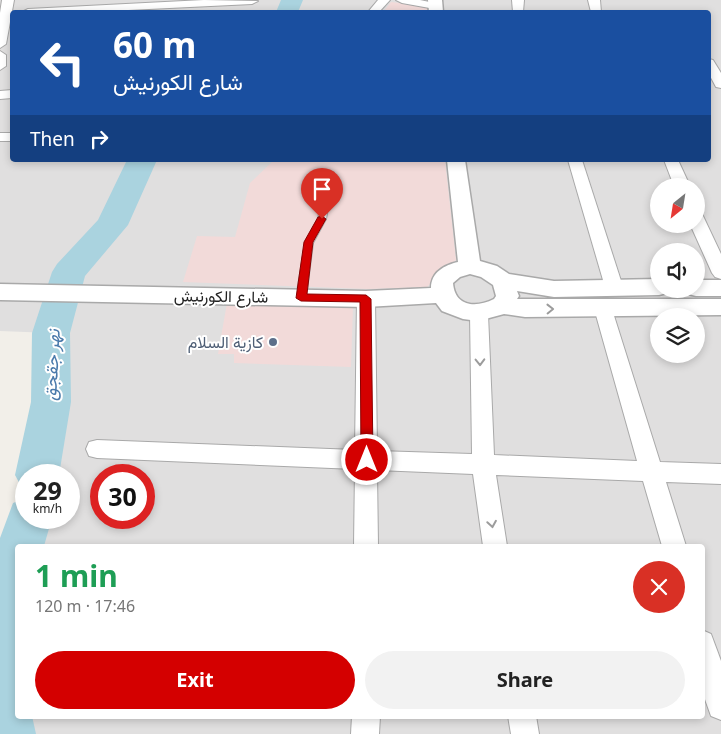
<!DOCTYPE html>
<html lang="en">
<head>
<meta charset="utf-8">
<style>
  :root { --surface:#fff; --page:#f2f2f2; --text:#222; --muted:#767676; --accent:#d40000 }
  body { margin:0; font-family:"Noto Sans",Vazirmatn,sans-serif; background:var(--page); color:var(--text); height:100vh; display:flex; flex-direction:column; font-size:19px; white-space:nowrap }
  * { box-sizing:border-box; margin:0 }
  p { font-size:16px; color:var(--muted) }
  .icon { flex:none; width:28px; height:28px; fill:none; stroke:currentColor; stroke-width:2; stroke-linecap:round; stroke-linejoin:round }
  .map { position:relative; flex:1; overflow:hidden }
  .panel { position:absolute; left:15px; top:544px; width:690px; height:175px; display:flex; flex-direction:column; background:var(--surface); border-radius:5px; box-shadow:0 2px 8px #0003 }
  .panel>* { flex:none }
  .banner { position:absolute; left:10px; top:10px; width:701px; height:152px; border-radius:5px; box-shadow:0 2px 8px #0003; background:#1a4fa0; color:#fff; overflow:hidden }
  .needle { width:32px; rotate:210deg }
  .fabs { position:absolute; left:650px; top:178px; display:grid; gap:10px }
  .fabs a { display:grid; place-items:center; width:55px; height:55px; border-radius:50%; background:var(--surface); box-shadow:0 2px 8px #0003; font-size:25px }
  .speed { position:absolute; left:15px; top:464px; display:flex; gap:10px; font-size:25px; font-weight:700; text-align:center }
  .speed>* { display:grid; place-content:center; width:65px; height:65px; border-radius:50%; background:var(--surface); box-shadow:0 2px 8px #0003; line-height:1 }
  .speed small { font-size:12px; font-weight:400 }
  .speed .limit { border:8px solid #d22; background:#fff; color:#111 }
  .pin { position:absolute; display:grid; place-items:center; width:42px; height:42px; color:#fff; margin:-51px -21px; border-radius:50% 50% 50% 0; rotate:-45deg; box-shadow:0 0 5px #0007 }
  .pin .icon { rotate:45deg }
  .me { position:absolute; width:55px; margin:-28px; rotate:0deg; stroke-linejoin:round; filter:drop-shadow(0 0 4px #0008) }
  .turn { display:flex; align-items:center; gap:18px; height:105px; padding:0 20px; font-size:22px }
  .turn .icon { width:65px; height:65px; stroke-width:2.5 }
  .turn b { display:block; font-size:35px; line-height:42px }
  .then { display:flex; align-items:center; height:48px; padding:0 20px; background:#0003; gap:10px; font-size:19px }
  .round { display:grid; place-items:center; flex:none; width:52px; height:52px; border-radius:26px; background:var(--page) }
  .head { display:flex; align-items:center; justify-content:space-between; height:85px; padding:0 20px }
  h1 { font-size:30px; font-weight:700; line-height:38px; color:#1e9e55 }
  .action { display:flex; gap:10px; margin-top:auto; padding:10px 20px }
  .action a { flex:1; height:58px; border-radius:30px; background:var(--accent); color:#fff; font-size:20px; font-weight:700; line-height:58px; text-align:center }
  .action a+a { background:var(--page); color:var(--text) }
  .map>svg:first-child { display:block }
</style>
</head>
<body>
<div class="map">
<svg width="721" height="734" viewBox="0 0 721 734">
  <rect width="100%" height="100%" fill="#f2efe9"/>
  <!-- residential -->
  <path fill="#e0dfdf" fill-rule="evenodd" d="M0,0H721V734H8L4,719L2,618L17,560L18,716H702V546H21L29,518H69V475H37L51,402V333L0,331ZM12,12H709V160H12ZM659,186H696V224H659ZM659,251H696V289H659ZM659,316H696V354H659ZM101,475H144V518H101Z"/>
  <!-- commercial -->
  <g fill="#f2dad9">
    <path d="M391,2L427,6L428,12H383Z"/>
    <path d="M274,160H445L456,260L427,287L368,289L183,282L197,236L235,237L250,183Z"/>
    <path d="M227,303L353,306L351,367L234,363V354H218Z"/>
  </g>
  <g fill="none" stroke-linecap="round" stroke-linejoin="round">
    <!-- river -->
    <g fill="#aad3df" fill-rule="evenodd">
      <path d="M281,0H303L298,12H276Z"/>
      <path d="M127,160H157L128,225L85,276L70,333L71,402L59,475H26V490L22,488L15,475L31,402L32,333L52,272L57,264L98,220Z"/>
      <path d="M26,498V518H52L44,546H18V716H32L36,734H0V538L13,503Z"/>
    </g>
    <!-- service casing -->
    <g stroke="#a9a9a9" stroke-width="2">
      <path id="service" d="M327,171H330L334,173L326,219L313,243L306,298L301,301L296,298L305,243L318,219Z"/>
    </g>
    <!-- minor casing -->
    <g stroke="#a9a9a9" stroke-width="2">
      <g id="minor">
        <path d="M2,0H14L6,44L0,48V13Z"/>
        <path d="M204,0L258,1L252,4L87,12H22L28,9Z"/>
        <path d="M378,0H390L379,12H368Z"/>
        <path d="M396,0H420L439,4L441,6L435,9L402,3Z"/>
        <path d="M512,0H524L523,12H513Z"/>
        <path d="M588,0H600L601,12H591Z"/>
        <path d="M0,51L6,55V66L0,70Z"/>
        <path d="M709,59L713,60L721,73V88L716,87L709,74Z"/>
        <path d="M12,90V98L0,99V91Z"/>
        <rect x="0" y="133" width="12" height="8"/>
        <path d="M568,160H582L623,287L620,291L614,293L608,291L605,287Z"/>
        <path d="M664,160H678L690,186H674Z"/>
        <path d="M696,213L702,214L704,218L721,254V279L715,277L712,273L690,224H696Z"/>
        <path d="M366,293L372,294L375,299L377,451L472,454L470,314L472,309L479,307L486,309L488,314L494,455L637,461L594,308L596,303L603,301L610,303L660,462L721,464V484L666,482L686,546H662L643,481L496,475L507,546H483L473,474L377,470L378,546H354L355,469L97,458L89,456L86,449L89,442L97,440L355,450L357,299L360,294Z"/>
        <path d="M702,630L711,634L721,661V720L711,716L702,691Z"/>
        <path d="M352,716H380L379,734H351Z"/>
        <path d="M508,716H536L539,734H511Z"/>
      </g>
    </g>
    <!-- tertiary casing -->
    <g stroke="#a9a9a9" stroke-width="3">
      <g id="tertiary">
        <path d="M428,0H442L443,12H429Z"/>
        <path d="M447,160H465L480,261L497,266L509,274L554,281L659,279V289H669L667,293L659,295L554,297L517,291L519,296L517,299H721V315L525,317L504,314L478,321L463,319L442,311L436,303L366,307L0,300V284L366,291L431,288C431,272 445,265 458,262ZM470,274L481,277L493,285L496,296L494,299C476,308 455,307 453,283L460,277Z"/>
        <path d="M696,280H721V296H696L688,294L685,289H696Z"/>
      </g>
    </g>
    <!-- service -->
    <use href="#service" fill="#fff" fill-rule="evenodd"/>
    <!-- minor -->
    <use href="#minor" fill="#fff" fill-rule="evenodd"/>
    <!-- tertiary -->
    <use href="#tertiary" fill="#fff" fill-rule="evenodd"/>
  </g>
  <!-- one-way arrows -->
  <defs><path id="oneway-chevron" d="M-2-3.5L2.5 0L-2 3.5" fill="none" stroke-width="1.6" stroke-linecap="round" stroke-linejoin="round" transform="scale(1.25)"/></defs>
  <g stroke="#9c9c9c">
    <use href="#oneway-chevron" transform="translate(550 309) rotate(-1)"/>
    <use href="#oneway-chevron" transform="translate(480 362) rotate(89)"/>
    <use href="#oneway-chevron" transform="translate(492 524) rotate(81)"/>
  </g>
  <!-- route -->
  <path fill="#d40000" stroke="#8a0000" d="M322,216L326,219L313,242L307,294L366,295L371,299L373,460L371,464L367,465L362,464L361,460L360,302L301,301L296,298L304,242L318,217Z"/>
  <!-- markers -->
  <circle fill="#5c6f8a" stroke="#fff" stroke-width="2" cx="273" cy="342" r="5"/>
  <g text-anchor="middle" stroke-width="4" stroke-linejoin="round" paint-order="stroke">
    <!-- street labels -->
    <g font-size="16" fill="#222" stroke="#fff">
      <text transform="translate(221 296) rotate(1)" y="6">شارع الكورنيش</text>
    </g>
    <!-- service labels -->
    <g font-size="16" fill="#4e5e75" stroke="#fff" text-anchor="end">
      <text x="263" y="348">كازية السلام</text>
    </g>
    <!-- water labels -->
    <g font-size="18" font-style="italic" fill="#4a7aab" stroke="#fff">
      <text transform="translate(52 365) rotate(-87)" y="6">نهر جقجق</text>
    </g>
  </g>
</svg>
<div class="fabs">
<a><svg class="needle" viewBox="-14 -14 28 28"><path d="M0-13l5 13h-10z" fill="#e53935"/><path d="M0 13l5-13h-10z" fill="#767676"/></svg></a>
<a><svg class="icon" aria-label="sound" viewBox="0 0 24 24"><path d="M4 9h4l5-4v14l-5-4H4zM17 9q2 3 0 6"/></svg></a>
<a><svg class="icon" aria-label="layers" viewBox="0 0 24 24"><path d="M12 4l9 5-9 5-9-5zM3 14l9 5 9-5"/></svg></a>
</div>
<div class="speed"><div>29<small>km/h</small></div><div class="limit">30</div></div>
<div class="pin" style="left:322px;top:219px;background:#d93025"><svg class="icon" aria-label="arrive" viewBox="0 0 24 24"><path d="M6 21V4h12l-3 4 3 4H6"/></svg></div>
<svg class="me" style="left:367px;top:460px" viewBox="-20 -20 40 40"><circle r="17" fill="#d40000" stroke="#fff" stroke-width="3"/><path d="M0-11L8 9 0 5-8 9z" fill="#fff"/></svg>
<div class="banner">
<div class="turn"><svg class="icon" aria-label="left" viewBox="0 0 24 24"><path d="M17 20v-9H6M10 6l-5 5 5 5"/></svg><div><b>60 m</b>شارع الكورنيش</div></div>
<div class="then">Then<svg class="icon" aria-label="right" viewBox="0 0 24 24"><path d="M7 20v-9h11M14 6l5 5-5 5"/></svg></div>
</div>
<section class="panel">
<div class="head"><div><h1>1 min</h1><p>120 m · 17:46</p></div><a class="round" style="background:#d93025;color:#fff"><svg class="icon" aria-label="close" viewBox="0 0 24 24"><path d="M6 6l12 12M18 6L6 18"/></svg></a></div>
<div class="action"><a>Exit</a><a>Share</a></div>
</section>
</div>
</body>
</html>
